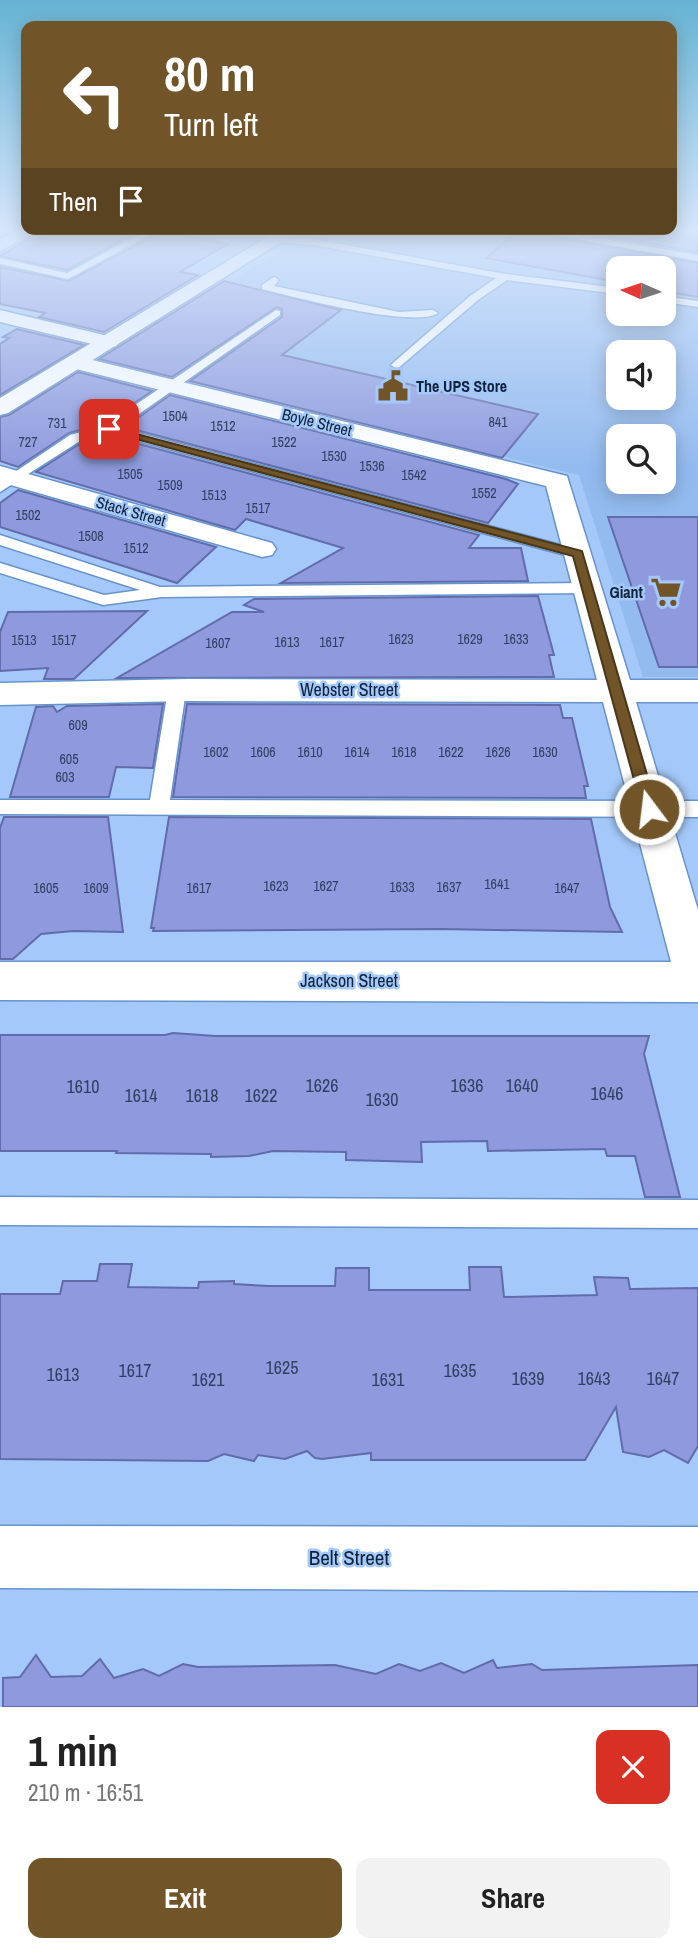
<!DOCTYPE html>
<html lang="en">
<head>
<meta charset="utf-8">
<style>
  :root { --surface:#fff; --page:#f2f2f2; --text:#222; --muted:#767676; --accent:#715428 }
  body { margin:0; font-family:"Archivo Narrow",sans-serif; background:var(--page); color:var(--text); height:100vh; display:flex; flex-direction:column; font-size:26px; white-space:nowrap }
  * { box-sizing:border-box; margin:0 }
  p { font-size:23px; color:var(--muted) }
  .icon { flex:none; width:38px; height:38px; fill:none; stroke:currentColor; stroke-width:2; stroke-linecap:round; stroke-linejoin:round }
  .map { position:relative; height:1707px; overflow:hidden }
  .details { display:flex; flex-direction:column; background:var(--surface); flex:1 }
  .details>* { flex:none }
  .guide { position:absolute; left:21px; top:21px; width:656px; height:214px; border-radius:14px; box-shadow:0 4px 18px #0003; background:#715428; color:#fff; overflow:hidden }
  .needle { width:46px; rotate:273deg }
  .fabs { position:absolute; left:606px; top:256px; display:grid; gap:14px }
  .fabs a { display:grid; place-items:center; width:70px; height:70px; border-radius:14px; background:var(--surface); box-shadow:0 4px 18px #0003; font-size:35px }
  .pin { position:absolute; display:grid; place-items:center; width:60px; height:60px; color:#fff; margin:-30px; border-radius:14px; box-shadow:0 4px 10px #0006 }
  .me { position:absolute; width:77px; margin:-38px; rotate:345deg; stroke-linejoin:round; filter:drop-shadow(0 0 5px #0008) }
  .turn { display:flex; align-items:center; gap:24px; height:147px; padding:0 28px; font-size:32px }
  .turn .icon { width:91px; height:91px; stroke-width:2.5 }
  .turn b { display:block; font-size:49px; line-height:60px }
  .then { display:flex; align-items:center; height:66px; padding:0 28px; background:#0003; gap:14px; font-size:26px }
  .round { display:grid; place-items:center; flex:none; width:74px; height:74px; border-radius:14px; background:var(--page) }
  .head { display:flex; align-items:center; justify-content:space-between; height:119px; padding:0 28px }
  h1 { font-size:42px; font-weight:800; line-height:52px }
  .cta { display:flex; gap:14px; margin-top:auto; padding:14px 28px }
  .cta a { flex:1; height:80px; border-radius:14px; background:var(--accent); color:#fff; font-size:28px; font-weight:800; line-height:80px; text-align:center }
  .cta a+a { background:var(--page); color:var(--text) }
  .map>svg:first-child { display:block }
</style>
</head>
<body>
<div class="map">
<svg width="698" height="1707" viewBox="0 0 698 1707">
  <rect width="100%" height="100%" fill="#a3c8f9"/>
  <!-- built -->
  <path fill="#93bbef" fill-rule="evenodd" d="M313,230H544L698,256V677H643L579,475L189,381L281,316L204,299ZM618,268H663V313H618ZM618,352H663V397H618ZM618,436H663V481H618Z"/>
  <!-- building -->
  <g fill="#8e9add" stroke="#626bab" stroke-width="2">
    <path d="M44,230H141L67,270L0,256Z"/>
    <path d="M519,230L698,263V297L663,291V268H618V282L486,258Z"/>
    <path d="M568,230H698V252Z"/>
    <path d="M161,232L228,244L180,272L198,275L104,332L39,317L45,313L0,304V267L69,281Z"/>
    <path d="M224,281L341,310L282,355L538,414L502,458L190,381L282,317V309L277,307L172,377L99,359Z"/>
    <path d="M17,329L84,345L0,395V344L9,338L3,337Z"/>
    <path d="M78,372L152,391L103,424L69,433L18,467L0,461V417L9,415Z"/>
    <path d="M170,395L506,479L518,484L488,523L125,427Z"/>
    <path d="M109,436L479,535L469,548H521L528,581L281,583L343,548L246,519L235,530L36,472L81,443Z"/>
    <path d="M18,490L216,547L177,583L0,527V503Z"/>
    <path d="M608,517H698V667H659Z"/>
    <path d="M538,596L554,655H549L554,677L117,678L232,612H264L244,605L254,599Z"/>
    <path d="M147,611L74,679H44L48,668L0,671V632L8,612Z"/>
    <path d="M163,704L153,768L116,767L109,797H10L36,707L53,706L57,712L67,706Z"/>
    <path d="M187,704L560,705L563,718H572L588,786H584L586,798L173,797Z"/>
    <path d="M4,817H108L123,932L73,931L41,934L13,959H0V828Z"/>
    <path d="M169,817L591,819L610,907L622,932L441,929L153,931L154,928H151Z"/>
    <path d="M173,1033L215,1036H649L644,1054L680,1197H645L635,1156H607L605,1149L488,1151L487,1141L421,1142L422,1162L346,1160V1152L273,1151L249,1156L211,1157V1154L116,1153L117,1151H0V1035H165Z"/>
    <path d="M100,1264H132L128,1287L198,1288L199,1282L234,1281V1284L269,1286H335L336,1268H369V1290H470L469,1267H501L504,1297L597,1295L594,1277L628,1278L630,1289L698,1288V1446L688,1463L664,1450L649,1457L623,1452L616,1407L585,1460H371V1453L322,1459L315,1458L307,1451L285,1459L258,1455L254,1461L224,1454L208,1461L0,1459V1294H60L63,1281H97Z"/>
    <path d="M36,1655L51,1677L82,1676L100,1659L114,1678L143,1669L159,1676L183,1664L198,1667L335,1665L376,1674L399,1664L420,1671L441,1663L464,1673L493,1660L497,1668L532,1664L542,1670L698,1665V1707H3V1678L20,1677Z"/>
  </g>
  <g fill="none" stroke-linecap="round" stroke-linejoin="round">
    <!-- lane casing -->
    <g stroke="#6793cd" stroke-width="3">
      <g id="lane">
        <path d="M147,230H159L68,279L0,264V258L67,273Z"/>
        <path d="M527,230H550L698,255V261Z"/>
        <path d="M277,237L314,239L505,274L618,288V294L507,280L478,300L397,369L391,365L393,363L470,296L496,278L314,245L274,242V238Z"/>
        <path d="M274,277L279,280L274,286L399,312L433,310L438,313C415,329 294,297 262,289V285Z"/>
        <path d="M663,296L698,301V307L663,302Z"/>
        <path d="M276,310L280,311V315L119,428L583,551L586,554L583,557H573L109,433L80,441L0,492V482L70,435L104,426Z"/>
        <path d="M0,535L160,587L588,583L596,588L588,593L162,597L103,605L0,573V563L104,595L140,590L0,545Z"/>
        <path d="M177,684L186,690L170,800L698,801V817L0,814V800H150L168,690Z"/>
        <path d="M0,1197L698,1200V1228L0,1225Z"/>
      </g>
    </g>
    <!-- street casing -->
    <g stroke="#6793cd" stroke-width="3">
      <g id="street">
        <path d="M19,230H41L0,251V239Z"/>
        <path d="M0,310L116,338L119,342L116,346L109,348L0,322Z"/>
        <path d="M76,356L567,476L630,680H698V702H636L698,910V1002L0,1000V962H671L603,702L188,701L0,705V683L188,679L597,680L546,486L68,367L65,362L68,357Z"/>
        <path d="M0,466L272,543L276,549L272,555L262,557L0,482Z"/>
        <path d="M0,1526L698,1527V1591L0,1588Z"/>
      </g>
    </g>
    <!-- secondary casing -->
    <g stroke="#6793cd" stroke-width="3">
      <path id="secondary" d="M279,230H300L8,413L0,415V398Z"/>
    </g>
    <!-- path -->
    <path stroke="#7695be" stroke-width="2" stroke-dasharray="3.5 2" stroke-linecap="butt" d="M178,233L221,241"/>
    <!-- lane -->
    <use href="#lane" fill="#fff" fill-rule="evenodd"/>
    <!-- street -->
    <use href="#street" fill="#fff" fill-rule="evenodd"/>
    <!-- secondary -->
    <use href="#secondary" fill="#fff" fill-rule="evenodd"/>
  </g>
  <!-- sky -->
  <linearGradient id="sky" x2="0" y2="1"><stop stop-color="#66b3d3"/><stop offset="0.49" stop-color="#d6e6fc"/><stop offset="1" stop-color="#d6e6fc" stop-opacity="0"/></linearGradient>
  <rect width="698" height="469" fill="url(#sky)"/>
  <!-- route -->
  <path fill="#715428" stroke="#49371a" stroke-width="2" d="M106,426L582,551L657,809L655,813L649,814L642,809L573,556L106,431Z"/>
  <!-- icons -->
  <defs>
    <g id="civic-bare" transform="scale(2.415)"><path d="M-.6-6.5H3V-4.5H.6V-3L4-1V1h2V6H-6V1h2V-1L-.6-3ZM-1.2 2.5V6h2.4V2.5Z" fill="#715428" stroke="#a3c8f9" stroke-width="2.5" paint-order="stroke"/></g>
    <g id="supermarket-bare" transform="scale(2.415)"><path d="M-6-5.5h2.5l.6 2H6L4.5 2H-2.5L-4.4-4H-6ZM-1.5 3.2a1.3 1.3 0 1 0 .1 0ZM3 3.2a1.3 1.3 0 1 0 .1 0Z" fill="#715428" stroke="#a3c8f9" stroke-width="2.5" paint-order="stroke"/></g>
  </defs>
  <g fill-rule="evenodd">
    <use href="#civic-bare" x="393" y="386"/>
    <use href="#supermarket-bare" x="666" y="592"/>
  </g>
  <g text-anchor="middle" stroke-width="5" stroke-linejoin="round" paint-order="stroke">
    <!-- number labels -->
    <g font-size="14" fill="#304062">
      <text x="175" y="421">1504</text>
      <text x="498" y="427">841</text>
      <text x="57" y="428">731</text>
      <text x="223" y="431">1512</text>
      <text x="28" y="447">727</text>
      <text x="284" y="447">1522</text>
      <text x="334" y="461">1530</text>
      <text x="372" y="471">1536</text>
      <text x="130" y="479">1505</text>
      <text x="414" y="480">1542</text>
      <text x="170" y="490">1509</text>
      <text x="484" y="498">1552</text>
      <text x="214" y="500">1513</text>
      <text x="258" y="513">1517</text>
      <text x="28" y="520">1502</text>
      <text x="91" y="541">1508</text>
      <text x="136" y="553">1512</text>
      <text x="401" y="644">1623</text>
      <text x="470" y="644">1629</text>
      <text x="516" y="644">1633</text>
      <text x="24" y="645">1513</text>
      <text x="64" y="645">1517</text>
      <text x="287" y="647">1613</text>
      <text x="332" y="647">1617</text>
      <text x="218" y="648">1607</text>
      <text x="78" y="730">609</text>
      <text x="216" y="757">1602</text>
      <text x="263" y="757">1606</text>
      <text x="310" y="757">1610</text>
      <text x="357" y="757">1614</text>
      <text x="404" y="757">1618</text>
      <text x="451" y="757">1622</text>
      <text x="498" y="757">1626</text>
      <text x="545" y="757">1630</text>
      <text x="69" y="764">605</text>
      <text x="65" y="782">603</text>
      <text x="497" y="889">1641</text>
      <text x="276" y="891">1623</text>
      <text x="326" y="891">1627</text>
      <text x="402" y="892">1633</text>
      <text x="449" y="892">1637</text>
      <text x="46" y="893">1605</text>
      <text x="96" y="893">1609</text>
      <text x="199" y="893">1617</text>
      <text x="567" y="893">1647</text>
    </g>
    <!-- far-poi labels -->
    <g font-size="16" font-weight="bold" fill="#102239" stroke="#a3c8f9" text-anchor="start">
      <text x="416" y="392">The UPS Store</text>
      <text x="643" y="598" text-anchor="end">Giant</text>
    </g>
    <!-- far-street labels -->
    <g font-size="16" fill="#102239" stroke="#a3c8f9">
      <text transform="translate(317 422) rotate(14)" y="6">Boyle Street</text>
      <text transform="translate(131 511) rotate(16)" y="6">Stack Street</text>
    </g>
    <!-- street labels -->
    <g font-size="18" fill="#102239" stroke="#a3c8f9">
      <text x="349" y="696">Webster Street</text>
      <text x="349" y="987">Jackson Street</text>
    </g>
    <!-- near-number labels -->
    <g font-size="18" fill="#304062">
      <text x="322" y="1092">1626</text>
      <text x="467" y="1092">1636</text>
      <text x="522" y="1092">1640</text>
      <text x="83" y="1093">1610</text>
      <text x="607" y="1100">1646</text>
      <text x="141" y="1102">1614</text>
      <text x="202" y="1102">1618</text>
      <text x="261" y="1102">1622</text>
      <text x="382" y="1106">1630</text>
      <text x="282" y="1374">1625</text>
      <text x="135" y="1377">1617</text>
      <text x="460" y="1377">1635</text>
      <text x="63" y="1381">1613</text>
      <text x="528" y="1385">1639</text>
      <text x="594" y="1385">1643</text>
      <text x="663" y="1385">1647</text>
      <text x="208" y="1386">1621</text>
      <text x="388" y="1386">1631</text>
    </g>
    <!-- near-street labels -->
    <g font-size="21" fill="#102239" stroke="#a3c8f9">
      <text x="349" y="1565">Belt Street</text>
    </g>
  </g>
</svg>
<div class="fabs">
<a><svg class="needle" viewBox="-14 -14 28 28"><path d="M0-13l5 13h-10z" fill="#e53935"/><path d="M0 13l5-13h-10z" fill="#767676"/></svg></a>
<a><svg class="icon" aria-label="sound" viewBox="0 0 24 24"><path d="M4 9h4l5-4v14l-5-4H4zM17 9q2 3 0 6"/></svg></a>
<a><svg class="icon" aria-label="search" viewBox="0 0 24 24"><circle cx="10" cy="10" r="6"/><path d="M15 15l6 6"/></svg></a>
</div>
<div class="pin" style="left:109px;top:429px;background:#d93025"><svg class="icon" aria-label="arrive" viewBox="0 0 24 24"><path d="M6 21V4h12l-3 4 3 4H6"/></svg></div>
<svg class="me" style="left:649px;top:809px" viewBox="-20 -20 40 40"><circle r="17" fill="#715428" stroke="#fff" stroke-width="3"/><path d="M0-11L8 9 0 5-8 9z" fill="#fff"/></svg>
<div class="guide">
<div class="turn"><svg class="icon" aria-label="left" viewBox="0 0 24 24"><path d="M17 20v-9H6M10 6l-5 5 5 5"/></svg><div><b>80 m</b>Turn left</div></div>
<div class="then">Then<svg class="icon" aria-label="arrive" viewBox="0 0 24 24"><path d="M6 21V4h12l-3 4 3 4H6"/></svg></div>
</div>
</div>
<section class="details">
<div class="head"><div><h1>1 min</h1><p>210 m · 16:51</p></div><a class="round" style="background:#d93025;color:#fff"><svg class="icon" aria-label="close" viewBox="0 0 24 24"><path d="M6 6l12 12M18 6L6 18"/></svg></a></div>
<div class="cta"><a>Exit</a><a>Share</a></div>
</section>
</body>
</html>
